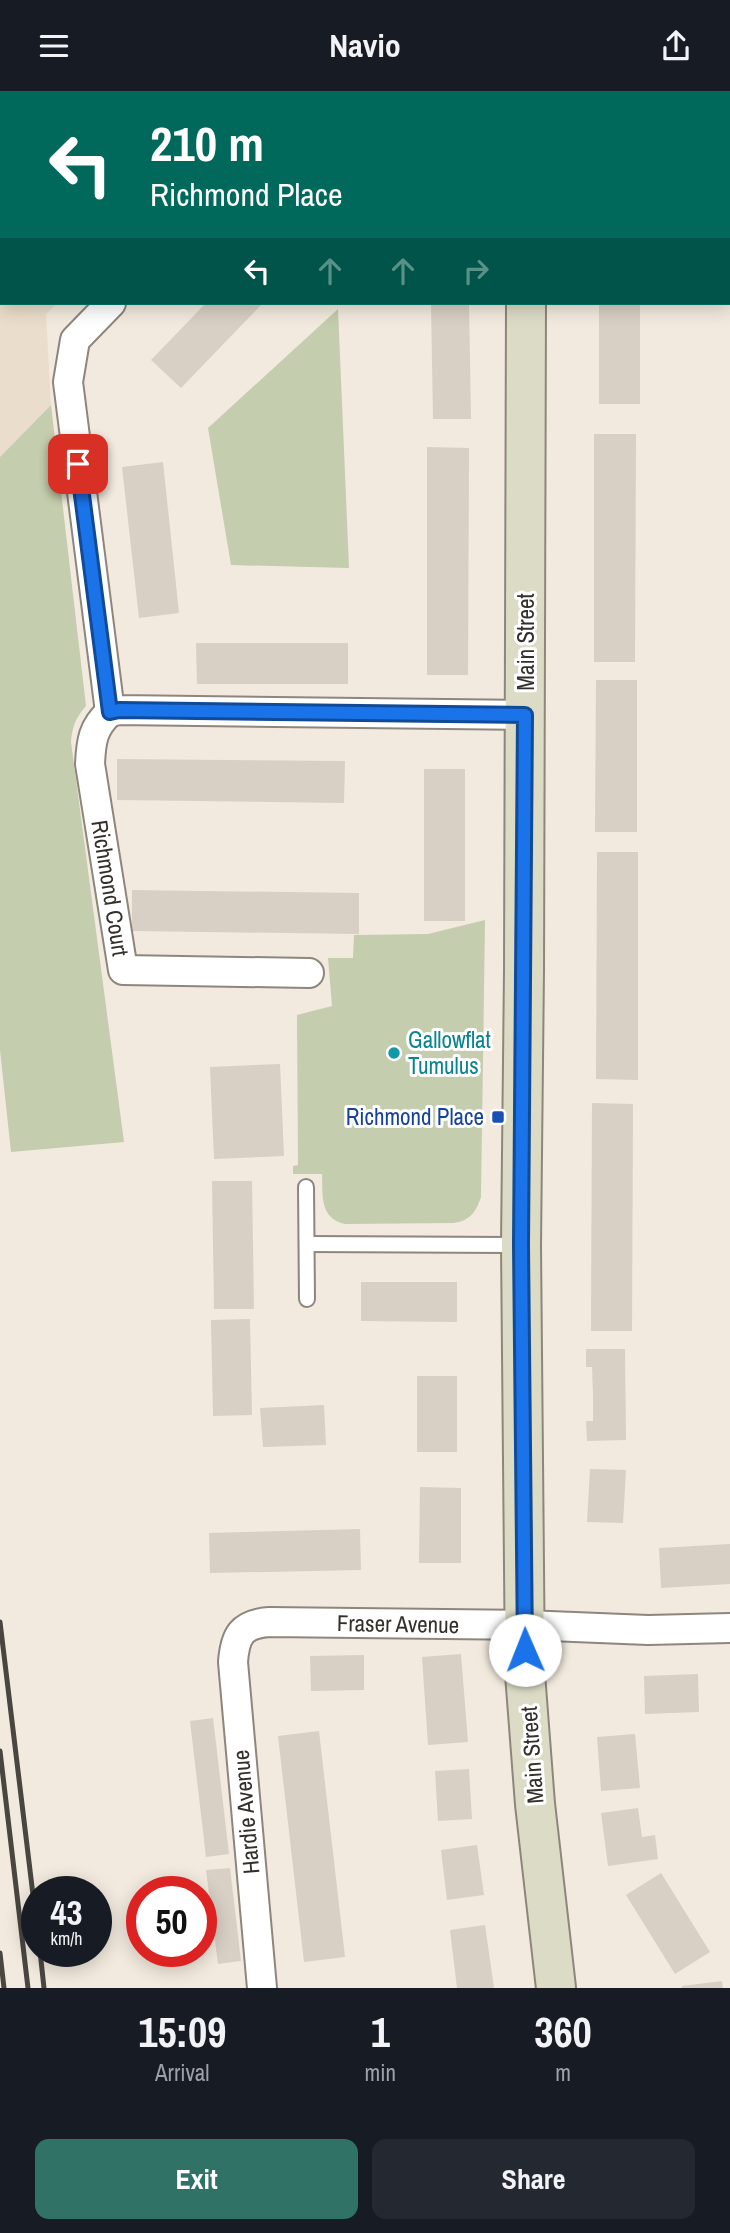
<!DOCTYPE html>
<html lang="en">
<head>
<meta charset="utf-8">
<style>
  :root { --surface:#171b24; --page:#242831; --text:#f1f3f6; --muted:#9ea1a6; --accent:#307366 }
  body { margin:0; font-family:"Archivo Narrow",sans-serif; background:var(--page); color:var(--text); height:100vh; display:flex; flex-direction:column; font-size:26px; white-space:nowrap }
  * { box-sizing:border-box; margin:0 }
  p { font-size:23px; color:var(--muted) }
  .icon { flex:none; width:38px; height:38px; fill:none; stroke:currentColor; stroke-width:2; stroke-linecap:round; stroke-linejoin:round }
  .map { position:relative; height:1897px; overflow:hidden }
  .sheet { display:flex; flex-direction:column; background:var(--surface); flex:1 }
  .sheet>* { flex:none }
  .guide { position:absolute; left:0px; top:0px; width:732px; height:214px; box-shadow:0 4px 18px #0003; background:#00695c; color:#fff; overflow:hidden }
  .speed { position:absolute; left:21px; top:1785px; display:flex; gap:14px; font-size:35px; font-weight:700; text-align:center }
  .speed>* { display:grid; place-content:center; width:91px; height:91px; border-radius:50%; background:var(--surface); box-shadow:0 4px 18px #0003; line-height:1 }
  .speed small { font-size:18px; font-weight:400 }
  .speed .limit { border:10px solid #d22; background:#fff; color:#111 }
  .pin { position:absolute; display:grid; place-items:center; width:60px; height:60px; color:#fff; margin:-30px; border-radius:14px; box-shadow:0 4px 10px #0006 }
  .me { position:absolute; width:77px; margin:-38px; rotate:359deg; stroke-linejoin:round; filter:drop-shadow(0 0 5px #0008) }
  .turn { display:flex; align-items:center; gap:24px; height:147px; padding:0 35px; font-size:32px }
  .turn .icon { width:91px; height:91px; stroke-width:2.5 }
  .turn b { display:block; font-size:49px; line-height:60px }
  .lanes { display:flex; align-items:center; height:66px; padding:0 35px; background:#0003; justify-content:center; gap:35px; direction:ltr }
  .lanes .off { opacity:.35 }
  .eta { display:flex; justify-content:space-evenly; align-items:center; height:119px; text-align:center }
  .eta b { font-size:42px; font-weight:800; line-height:49px }
  .cta { display:flex; gap:14px; margin-top:auto; padding:14px 35px }
  .cta a { flex:1; height:80px; border-radius:14px; background:var(--accent); color:#fff; font-size:28px; font-weight:800; line-height:80px; text-align:center }
  .cta a+a { background:var(--page); color:var(--text) }
  header { display:flex; justify-content:space-between; align-items:center; height:91px; padding:0 35px; background:var(--surface); font-size:32px; font-weight:800 }
  .map>svg:first-child { display:block }
</style>
</head>
<body>
<header><svg class="icon" aria-label="menu" viewBox="0 0 24 24"><path d="M4 6h16M4 12h16M4 18h16"/></svg>Navio<svg class="icon" aria-label="share" viewBox="0 0 24 24"><path d="M12 15V3M7 8l5-5 5 5M5 13v7h14v-7"/></svg></header>
<div class="map">
<svg width="730" height="1897" viewBox="0 0 730 1897">
  <rect width="100%" height="100%" fill="#f2eade"/>
  <!-- built -->
  <path fill="#eaddcb" d="M0,0H266L2,2V212H58L46,223L51,314L0,366Z"/>
  <!-- green -->
  <g fill="#c4cdad">
    <path d="M338,218L349,477L231,474L208,337Z"/>
    <path d="M51,314L86,615C76,626 72,636 71,651L124,1051L11,1061L0,959V366Z"/>
    <path d="M485,829L481,1106C476,1121 470,1130 453,1132L345,1133C319,1127 323,1104 322,1083H293V1075L298,1074L297,924L332,915L328,867H353L354,844L428,843Z"/>
  </g>
  <!-- building -->
  <g fill="#d8d0c4">
    <path d="M206,212H263L181,297L151,269Z"/>
    <path d="M431,212H469L471,328H433Z"/>
    <rect x="599" y="212" width="41" height="101"/>
    <path d="M594,343H636L635,571H594Z"/>
    <path d="M427,356L469,357L468,584H427Z"/>
    <path d="M163,371L179,522L139,527L122,376Z"/>
    <path d="M196,552H348V593H197Z"/>
    <path d="M596,589H637V741H595Z"/>
    <path d="M117,668L345,670L344,712L117,709Z"/>
    <rect x="424" y="678" width="41" height="152"/>
    <path d="M597,761H638V989L596,988Z"/>
    <path d="M132,799L359,802V843L132,840Z"/>
    <path d="M280,973L284,1065L214,1068L210,976Z"/>
    <path d="M592,1012L633,1013L632,1240H591Z"/>
    <path d="M212,1090H252L254,1218H214Z"/>
    <path d="M361,1191H457V1231L361,1230Z"/>
    <path d="M250,1228L252,1324L213,1325L211,1229Z"/>
    <path d="M586,1258H625L626,1349L587,1350L586,1330H593V1304L592,1276H586Z"/>
    <rect x="417" y="1285" width="40" height="76"/>
    <path d="M324,1314L326,1354L263,1356L260,1317Z"/>
    <path d="M590,1378L626,1379L623,1432L587,1431Z"/>
    <path d="M420,1396L461,1397V1472H419Z"/>
    <path d="M360,1438L361,1479L210,1482L209,1442Z"/>
    <path d="M730,1453V1493L661,1497L659,1457Z"/>
    <path d="M461,1563L468,1651L428,1654L422,1566Z"/>
    <path d="M364,1564V1599L311,1600L310,1565Z"/>
    <path d="M698,1583L699,1621L645,1623L644,1585Z"/>
    <path d="M213,1627L229,1763L206,1766L190,1630Z"/>
    <path d="M319,1640L345,1866L304,1871L278,1645Z"/>
    <path d="M635,1643L640,1697L601,1700L597,1646Z"/>
    <path d="M469,1678L472,1728L438,1730L435,1680Z"/>
    <path d="M638,1717L642,1746L655,1744L658,1768L608,1775L601,1722Z"/>
    <path d="M477,1754L484,1804L447,1809L441,1759Z"/>
    <path d="M230,1777L241,1870L218,1873L206,1779Z"/>
    <path d="M661,1782L710,1861L675,1883L626,1804Z"/>
    <path d="M485,1834L494,1897H457L450,1839Z"/>
    <path d="M722,1890L723,1897H682V1895Z"/>
  </g>
  <g fill="none" stroke-linecap="round" stroke-linejoin="round">
    <!-- service casing -->
    <g stroke="#8e867c" stroke-width="18">
      <g id="service">
        <path d="M306,1096L307,1208"/>
        <path d="M307,1153L519,1154"/>
      </g>
    </g>
    <!-- minor casing -->
    <g stroke="#8e867c" stroke-width="32">
      <g id="minor">
        <path d="M312,2L313,0"/>
        <path d="M111,212L75,249L68,291L110,621L119,619L525,624"/>
        <path d="M110,621C93,636 91,650 90,673L123,879L309,882"/>
        <path d="M262,1897L233,1571C235,1545 241,1533 269,1531L525,1534L648,1539L730,1537"/>
      </g>
    </g>
    <!-- secondary casing -->
    <g stroke="#8e867c" stroke-width="42">
      <g id="secondary">
        <path d="M527,2V0"/>
        <path d="M526,212L524,879L521,1154L525,1583L535,1713L556,1897"/>
      </g>
    </g>
    <!-- service -->
    <use href="#service" stroke="#fff" stroke-width="14"/>
    <!-- minor -->
    <use href="#minor" stroke="#fff" stroke-width="28"/>
    <!-- secondary -->
    <use href="#secondary" stroke="#dcdcc6" stroke-width="38"/>
    <!-- rail -->
    <g stroke="#494540" stroke-width="5">
      <path d="M0,1531L37,1837"/>
      <path d="M0,1660L28,1897"/>
      <path d="M40,1860L44,1897"/>
      <path d="M0,1862L4,1897"/>
    </g>
  </g>
  <g fill="none" stroke-linecap="round" stroke-linejoin="round">
    <!-- route casing -->
    <g stroke="#114b97" stroke-width="18">
      <path id="route" d="M78,373L110,621L119,619L525,624L521,1154L525,1559"/>
    </g>
    <!-- route -->
    <use href="#route" stroke="#1a73e8" stroke-width="12"/>
  </g>
  <!-- markers -->
  <circle fill="#0f9aa8" stroke="#fff" stroke-width="2.5" cx="394" cy="962" r="7"/>
  <rect fill="#1a4fb4" stroke="#fff" stroke-width="2.5" x="491" y="1019" width="14" height="14" rx="3.5"/>
  <g text-anchor="middle" stroke-width="6" stroke-linejoin="round" paint-order="stroke">
    <!-- street labels -->
    <g font-size="23" fill="#33302c" stroke="#fff">
      <text transform="translate(526 551) rotate(-90)" y="8">Main Street</text>
      <text transform="translate(110 797) rotate(81)" y="8">Richmond Court</text>
      <text transform="translate(398 1533) rotate(1)" y="8">Fraser Avenue</text>
      <text transform="translate(532 1664) rotate(-94)" y="8">Main Street</text>
      <text transform="translate(246 1721) rotate(-95)" y="8">Hardie Avenue</text>
    </g>
    <!-- culture labels -->
    <g font-size="23" fill="#0d838f" stroke="#fff" text-anchor="start">
      <text x="408" y="957">Gallowflat<tspan x="408" dy="26">Tumulus</tspan></text>
    </g>
    <!-- transit labels -->
    <g font-size="23" fill="#164399" stroke="#fff" text-anchor="end">
      <text x="484" y="1034">Richmond Place</text>
    </g>
  </g>
</svg>
<div class="speed"><div>43<small>km/h</small></div><div class="limit">50</div></div>
<div class="pin" style="left:78px;top:373px;background:#d93025"><svg class="icon" aria-label="arrive" viewBox="0 0 24 24"><path d="M6 21V4h12l-3 4 3 4H6"/></svg></div>
<svg class="me" style="left:525px;top:1559px" viewBox="-20 -20 40 40"><circle r="19" fill="#fff"/><path d="M0-13L10 11 0 6-10 11z" fill="#1a73e8"/></svg>
<div class="guide">
<div class="turn"><svg class="icon" aria-label="left" viewBox="0 0 24 24"><path d="M17 20v-9H6M10 6l-5 5 5 5"/></svg><div><b>210 m</b>Richmond Place</div></div>
<div class="lanes"><svg class="icon" aria-label="left" viewBox="0 0 24 24"><path d="M17 20v-9H6M10 6l-5 5 5 5"/></svg><svg class="icon off" aria-label="ahead" viewBox="0 0 24 24"><path d="M12 20V5M6 11l6-6 6 6"/></svg><svg class="icon off" aria-label="ahead" viewBox="0 0 24 24"><path d="M12 20V5M6 11l6-6 6 6"/></svg><svg class="icon off" aria-label="right" viewBox="0 0 24 24"><path d="M7 20v-9h11M14 6l5 5-5 5"/></svg></div>
</div>
</div>
<section class="sheet">
<div class="eta">
<div><b>15:09</b><p>Arrival</p></div>
<div><b>1</b><p>min</p></div>
<div><b>360</b><p>m</p></div>
</div>
<div class="cta"><a>Exit</a><a>Share</a></div>
</section>
</body>
</html>
